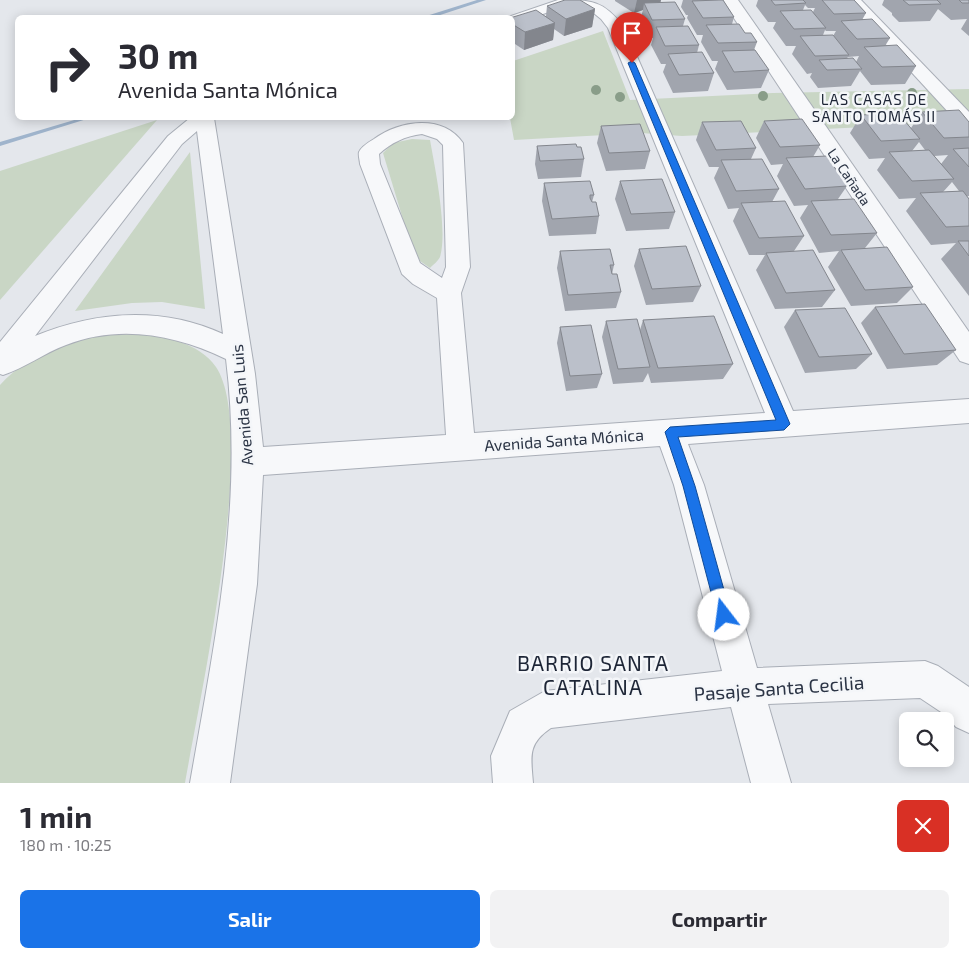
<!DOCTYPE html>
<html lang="es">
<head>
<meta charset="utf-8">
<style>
  :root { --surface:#fff; --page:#f2f2f3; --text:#2b2b33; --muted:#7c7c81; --accent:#1a73e8 }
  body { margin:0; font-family:"Exo 2",sans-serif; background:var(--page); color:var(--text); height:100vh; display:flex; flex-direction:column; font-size:19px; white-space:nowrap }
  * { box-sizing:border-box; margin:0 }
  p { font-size:16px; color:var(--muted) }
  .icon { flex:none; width:28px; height:28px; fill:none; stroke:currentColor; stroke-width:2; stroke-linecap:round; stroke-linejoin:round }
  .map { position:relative; height:783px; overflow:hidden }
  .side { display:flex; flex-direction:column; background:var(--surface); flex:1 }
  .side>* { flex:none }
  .guide { position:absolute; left:15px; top:15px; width:500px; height:105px; border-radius:8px; box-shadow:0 2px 12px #0003; background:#fff; color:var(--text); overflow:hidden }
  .controls { position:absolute; left:899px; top:712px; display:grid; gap:10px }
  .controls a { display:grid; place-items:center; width:55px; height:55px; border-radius:8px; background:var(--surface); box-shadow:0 2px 12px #0003; font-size:25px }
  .pin { position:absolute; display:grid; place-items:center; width:42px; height:42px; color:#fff; margin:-51px -21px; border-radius:50% 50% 50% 0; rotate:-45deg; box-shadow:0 0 5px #0007 }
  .pin .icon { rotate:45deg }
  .me { position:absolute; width:55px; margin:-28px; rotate:345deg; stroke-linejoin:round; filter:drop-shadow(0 0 4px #0008) }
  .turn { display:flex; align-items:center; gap:18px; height:105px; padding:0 20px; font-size:22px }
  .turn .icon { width:65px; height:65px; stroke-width:2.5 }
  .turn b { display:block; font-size:35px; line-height:42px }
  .round { display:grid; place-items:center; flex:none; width:52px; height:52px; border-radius:8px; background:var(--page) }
  .summary { display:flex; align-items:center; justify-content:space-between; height:85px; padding:0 20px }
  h1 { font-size:30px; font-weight:700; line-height:38px }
  .cta { display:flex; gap:10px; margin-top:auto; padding:10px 20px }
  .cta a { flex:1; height:58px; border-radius:8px; background:var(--accent); color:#fff; font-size:20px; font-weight:700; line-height:58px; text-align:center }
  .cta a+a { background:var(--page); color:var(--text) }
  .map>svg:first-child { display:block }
</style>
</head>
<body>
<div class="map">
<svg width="969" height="783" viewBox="0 0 969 783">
  <rect width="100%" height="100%" fill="#e4e7ec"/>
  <!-- green -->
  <g fill="#c9d6c5">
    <path d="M603,31L630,100L773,93L969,89V122L682,136L641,133L514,140L510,118H512L513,61Z"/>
    <path d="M157,120L0,300V171Z"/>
    <path d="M412,139L430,140C435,168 448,230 440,257C438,261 433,265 430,268L420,261L405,226L383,153L393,143Z"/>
    <path d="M190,152L205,309L162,302L132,303L75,311Z"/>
    <path d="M135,332C164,337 199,342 216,367C259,432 199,701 185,783H0V385C32,349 89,334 135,332Z"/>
  </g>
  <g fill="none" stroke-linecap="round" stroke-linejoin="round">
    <!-- stream -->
    <g fill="#9fb4cc" fill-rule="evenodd">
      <path d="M477,0H486L431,18H420Z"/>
      <path d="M81,118H90L0,146V142Z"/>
    </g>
    <!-- minor casing -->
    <g stroke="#a9aeb7" stroke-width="2">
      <g id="minor">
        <path d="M558,0C592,0 603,0 624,27L793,411L969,399V423L688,444L704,485L757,668L925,661L938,666L969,687V733L956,727L944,714L920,698L768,704L791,783H751L731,707L551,728C527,744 531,757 533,783H493L491,756L510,711L545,691L722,671L674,485L660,446L263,475L257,584L230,783H190C215,640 244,505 226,359C176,335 120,324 66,345C44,353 25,368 3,375L0,374V342L168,136L190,118H214L255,374L263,447L446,435L437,298L413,284L402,274L360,164C360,161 358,155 359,152C361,147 369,142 374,139C399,121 442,113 463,143L470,267L461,293L474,433L765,413L608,28L601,19L580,2L512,24V18H505ZM197,131L223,334C162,306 96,311 35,336L182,144ZM422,134L437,139L443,145L446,267L442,278L420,263L380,164L379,154C391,143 405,136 422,134Z"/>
        <path d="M722,0H738L969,332V364L960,361Z"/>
        <path d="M845,0H861L969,112V129L962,127Z"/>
      </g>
    </g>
    <!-- minor -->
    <use href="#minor" fill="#f7f8fa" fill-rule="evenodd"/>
  </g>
  <!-- trees -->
  <g fill="#899d89">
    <circle cx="596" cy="90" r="5"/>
    <circle cx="912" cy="93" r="5"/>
    <circle cx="763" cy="96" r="5"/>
    <circle cx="620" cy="97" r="5"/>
  </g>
  <!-- wall -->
  <g fill="#a1a5ae" fill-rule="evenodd">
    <path d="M615,0H661L660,3L685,19L683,26L699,45L697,53L714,73L708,91L673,93L663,72L666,64H661L651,45L653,38H648L640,20L643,10L634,13L615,1Z"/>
    <path d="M683,0H723L734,17L732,24L757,42L754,50L769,70L761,88L727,90L715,69L718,61H712L701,42L703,35H697L687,18L688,15H686L681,7Z"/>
    <path d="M758,0H854L866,13L862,20L890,38L885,46L916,66L905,84L871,85L860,71L851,86L818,88L810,77L812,73L807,74L792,54L796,46H786L773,28L776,22H768L756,6ZM805,5L808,8H815L813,12L803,10ZM825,30L826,31H836L833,36L823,35ZM859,56L856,62L847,58L848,57Z"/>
    <path d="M884,0H969V36L961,29L967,19L951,20L938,9L930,21L899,22L892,15V13L882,5Z"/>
    <path d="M547,6L595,9L592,27L564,36L554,29L553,40L524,50L512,42V18L546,16Z"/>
    <path d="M922,112L969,122V196H967L969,199V296L941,259L956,243L931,245L906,211L916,198L899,199L877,170L885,158L869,159L850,133L861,115L911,128ZM919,142L925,150L912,151ZM948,155L941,164L934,156ZM952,182L959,191L943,192Z"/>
    <path d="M764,121L820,145L813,157L847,186L838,199L877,233L865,248L913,287L897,303L851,306L828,267L839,251L819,253L800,218L808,205L794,206L777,176L783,164L771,165L756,138Z"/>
    <path d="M702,122L756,148L751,159L779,189L772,202L804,236L794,251L835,290L822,307L775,309L756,270L765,255H749L733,221L739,208L728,209L714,178L719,167H709L696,140Z"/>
    <path d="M601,126L650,151L645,169L606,171L597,143Z"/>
    <path d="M537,146L577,147L584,159L581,177L538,179L535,164Z"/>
    <path d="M620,181L675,212L669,229L626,231L615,199Z"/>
    <path d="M544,183L594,195L592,202L599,216L596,234L549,236L542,201Z"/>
    <path d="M639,249L701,286L693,302L646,305L634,266Z"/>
    <path d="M560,251L614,265L612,274L621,292L616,308L565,311L557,268Z"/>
    <path d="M875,307L956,350L937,365L887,369L861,323Z"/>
    <path d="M795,310L872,354L856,369L805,373L784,327Z"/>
    <path d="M643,320L733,364L723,379L651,383L648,373L643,382L613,384L602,337L606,321L640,330Z"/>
    <path d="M560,327L602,374L597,388L566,391L557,343Z"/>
  </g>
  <!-- shaded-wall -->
  <g fill="#83868d">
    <path d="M637,0H661L660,4L644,3L643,10L634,13Z"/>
    <path d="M595,9L592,27L564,36L566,19Z"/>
    <path d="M555,23L553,40L524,50L525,32Z"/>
  </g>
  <!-- building -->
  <g fill="#bbc0ca" stroke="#83868d">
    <path d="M565,0H580L595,9L566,19L547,6Z"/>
    <path d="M719,0H723L734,17L703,18L692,1Z"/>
    <path d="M771,0H803L806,3L775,5Z"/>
    <path d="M822,0H854L866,13L834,14Z"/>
    <path d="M903,0H937L941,4L909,5Z"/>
    <path d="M959,0H969V3H962Z"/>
    <path d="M675,2L685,19L652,20L644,3Z"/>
    <path d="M536,10L555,23L525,32L512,24V18H510Z"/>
    <path d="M811,10L826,28L794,29L780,11Z"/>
    <path d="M872,19L890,38L857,39L841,21Z"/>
    <path d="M739,24L745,33H751L757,42L718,43L706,25Z"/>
    <path d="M688,26L699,45L665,46L656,27Z"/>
    <path d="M833,35L849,55L815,56L800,36Z"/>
    <path d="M897,45L916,66L882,67L864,47Z"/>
    <path d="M755,50L769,70L734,72L722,51Z"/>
    <path d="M702,52L714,73L679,75L668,54Z"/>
    <path d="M853,58L862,69L827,70L819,60Z"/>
    <path d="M959,110L969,122V137L944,138L922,112Z"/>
    <path d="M898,113L920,139L881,141L861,115Z"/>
    <path d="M802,119L820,145L780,147L764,121Z"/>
    <path d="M741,121L756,148L716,150L702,122Z"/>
    <path d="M640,124L650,151L609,153L601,126Z"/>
    <path d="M576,144L577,147H581L584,159L540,161L537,146Z"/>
    <path d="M969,148V167L953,149Z"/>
    <path d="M929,150L954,179L912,181L889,152Z"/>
    <path d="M827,156L847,186L805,189L786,158Z"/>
    <path d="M762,159L779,189L736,191L721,160Z"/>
    <path d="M662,179L675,212L631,214L620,181Z"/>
    <path d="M590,181L594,195H590V198L592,202H596L599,216L552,219L544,183Z"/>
    <path d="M963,191L969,199V226L946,227L920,193Z"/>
    <path d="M854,199L877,233L831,235L811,201Z"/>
    <path d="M785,201L804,236L759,238L741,203Z"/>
    <path d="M958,241H969V256Z"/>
    <path d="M686,246L701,286L652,289L639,249Z"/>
    <path d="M887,247L913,287L865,290L841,250Z"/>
    <path d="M610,249L614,265H610L612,274H617L621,292L568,295L560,251Z"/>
    <path d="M813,250L835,290L786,293L766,253Z"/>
    <path d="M925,304L956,350L904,354L875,307Z"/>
    <path d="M845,308L872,354L819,357L795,310Z"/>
    <path d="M714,316L733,364L658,368L643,320Z"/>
    <path d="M637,319L650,367L618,369L606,321Z"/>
    <path d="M591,325L602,374L570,376L560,327Z"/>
  </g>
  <!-- route -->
  <path fill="#1a73e8" stroke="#114b97" d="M632,61L635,63L790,424L784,430L678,437L695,486L731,615L729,620L724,622L719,620L717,615L683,486L665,432L670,427L776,420L628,63Z"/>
  <g text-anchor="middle" stroke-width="5" stroke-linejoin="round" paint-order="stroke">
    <!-- far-street labels -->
    <g font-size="14" fill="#2b3445" stroke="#f4f6f9">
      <text transform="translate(849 177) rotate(56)" y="5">La Cañada</text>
    </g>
    <!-- far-neighbourhood labels -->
    <g font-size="15" letter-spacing="1" fill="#1d2536" stroke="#f4f6f9">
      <text x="874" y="105">LAS CASAS DE<tspan x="874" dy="17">SANTO TOMÁS II</tspan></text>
    </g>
    <!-- street labels -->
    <g font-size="16" fill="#2b3445" stroke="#f4f6f9">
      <text transform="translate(242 405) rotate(-95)" y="6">Avenida San Luis</text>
      <text transform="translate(564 440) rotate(-4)" y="6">Avenida Santa Mónica</text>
    </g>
    <!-- near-street labels -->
    <g font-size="19" fill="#2b3445" stroke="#f4f6f9">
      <text transform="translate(779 688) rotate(-4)" y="7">Pasaje Santa Cecilia</text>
    </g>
    <!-- near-neighbourhood labels -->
    <g font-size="21" letter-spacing="1" fill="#1d2536" stroke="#f4f6f9">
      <text x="593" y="671">BARRIO SANTA<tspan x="593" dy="24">CATALINA</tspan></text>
    </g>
  </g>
</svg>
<div class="controls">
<a><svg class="icon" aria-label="search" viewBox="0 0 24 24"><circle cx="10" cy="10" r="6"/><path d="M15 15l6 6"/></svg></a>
</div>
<div class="pin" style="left:632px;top:63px;background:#d93025"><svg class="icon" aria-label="arrive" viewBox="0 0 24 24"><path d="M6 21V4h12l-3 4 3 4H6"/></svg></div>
<svg class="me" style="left:724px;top:615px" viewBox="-20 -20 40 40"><circle r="19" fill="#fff"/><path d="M0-13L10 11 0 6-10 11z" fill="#1a73e8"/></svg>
<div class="guide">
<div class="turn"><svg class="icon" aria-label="right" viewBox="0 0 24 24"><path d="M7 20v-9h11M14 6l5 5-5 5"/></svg><div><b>30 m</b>Avenida Santa Mónica</div></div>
</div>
</div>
<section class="side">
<div class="summary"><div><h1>1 min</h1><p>180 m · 10:25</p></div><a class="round" style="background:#d93025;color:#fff"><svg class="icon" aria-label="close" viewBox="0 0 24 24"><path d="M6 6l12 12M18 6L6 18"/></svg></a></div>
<div class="cta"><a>Salir</a><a>Compartir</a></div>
</section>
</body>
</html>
